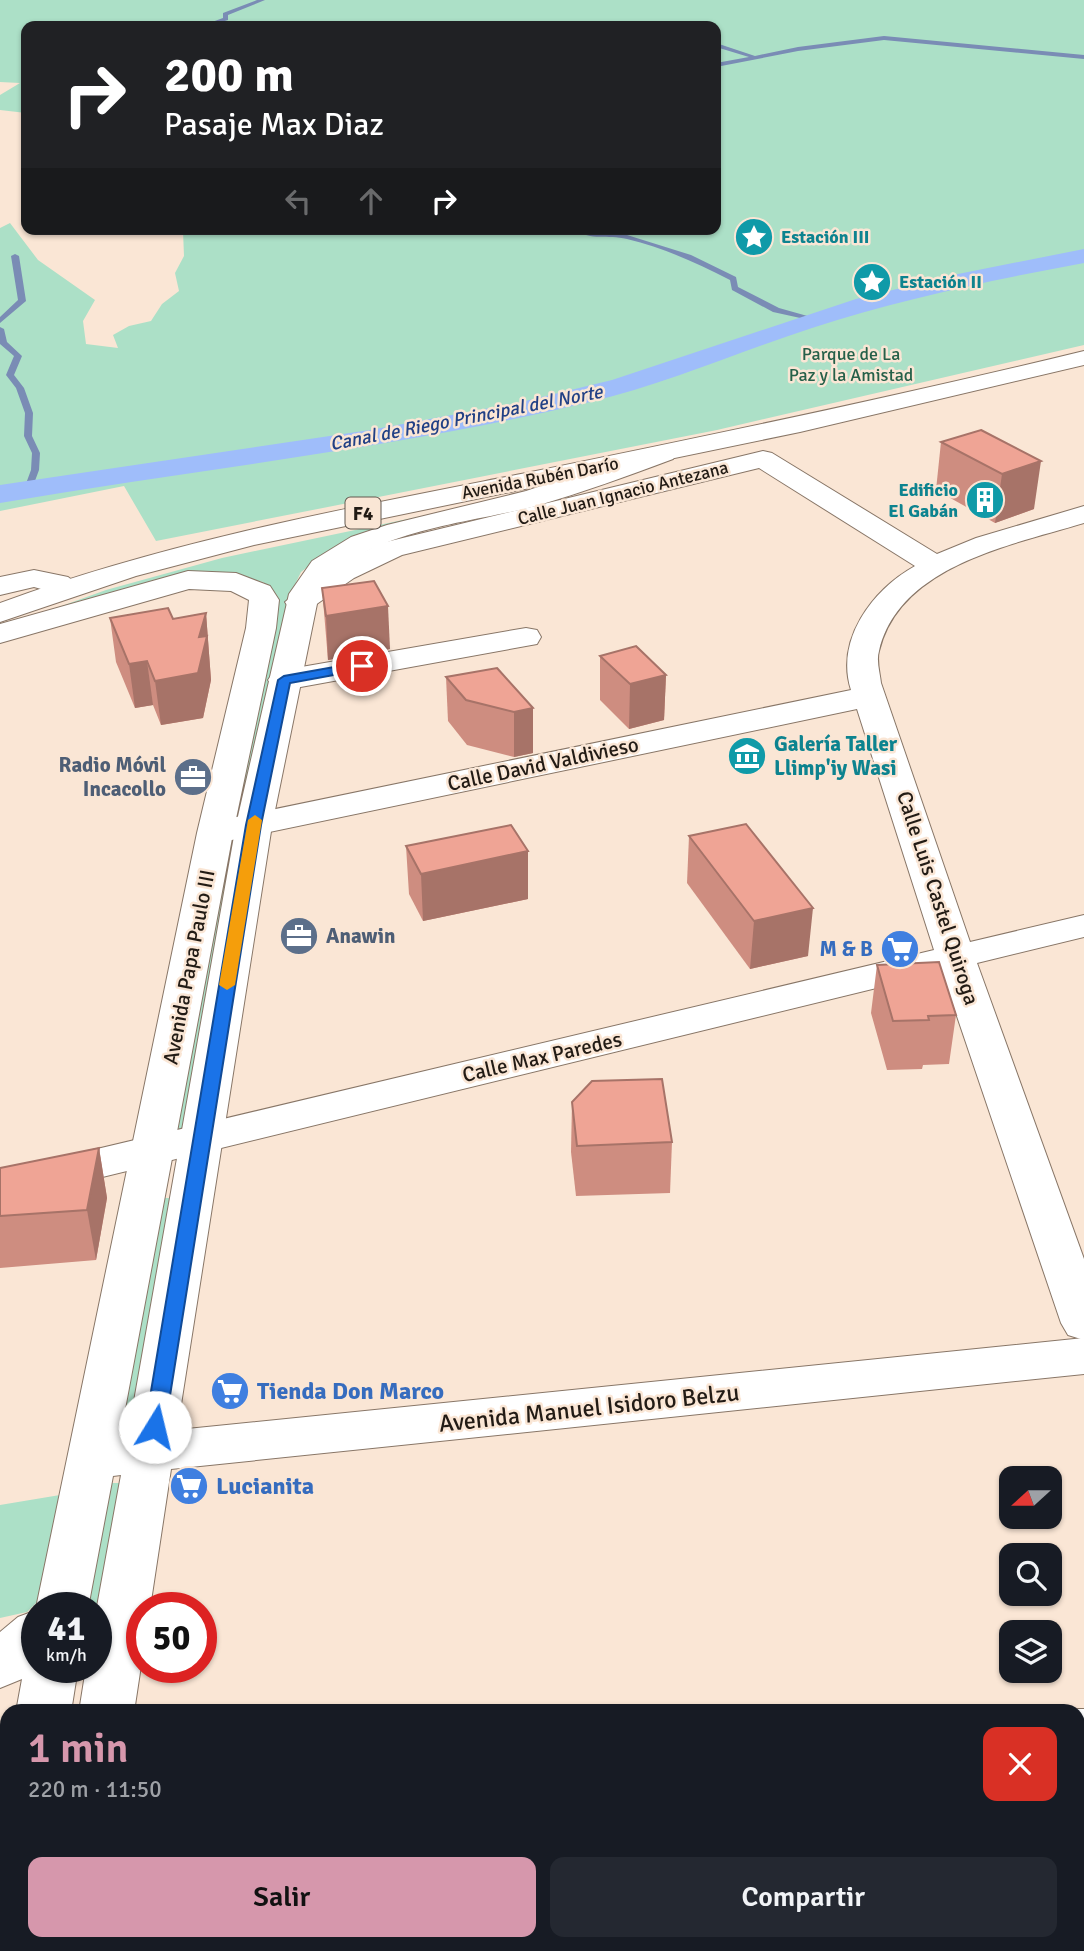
<!DOCTYPE html>
<html lang="es">
<head>
<meta charset="utf-8">
<style>
  :root { --surface:#171b24; --page:#242831; --text:#f1f3f6; --muted:#9ea1a6; --accent:#d697ac }
  body { margin:0; font-family:Signika,sans-serif; background:var(--page); color:var(--text); height:100vh; display:flex; flex-direction:column; font-size:26px; white-space:nowrap }
  * { box-sizing:border-box; margin:0 }
  p { font-size:23px; color:var(--muted) }
  .icon { flex:none; width:38px; height:38px; fill:none; stroke:currentColor; stroke-width:2; stroke-linecap:round; stroke-linejoin:round }
  .map { position:relative; flex:1; overflow:hidden }
  .drawer { position:absolute; left:0px; top:1704px; width:1085px; height:247px; display:flex; flex-direction:column; background:var(--surface); border-radius:21px 21px 0 0; box-shadow:0 2px 5px #0004 }
  .drawer>* { flex:none }
  .top-card { position:absolute; left:21px; top:21px; width:700px; height:214px; border-radius:14px; box-shadow:0 2px 5px #0004; background:#202124; color:#fff; overflow:hidden }
  .needle { width:46px; rotate:249deg }
  .tools { position:absolute; left:999px; top:1466px; display:grid; gap:14px }
  .tools a { display:grid; place-items:center; width:63px; height:63px; border-radius:14px; background:var(--surface); box-shadow:0 2px 5px #0004; font-size:35px }
  .speed { position:absolute; left:21px; top:1592px; display:flex; gap:14px; font-size:35px; font-weight:700; text-align:center }
  .speed>* { display:grid; place-content:center; width:91px; height:91px; border-radius:50%; background:var(--surface); box-shadow:0 2px 5px #0004; line-height:1 }
  .speed small { font-size:18px; font-weight:400 }
  .speed .limit { border:10px solid #d22; background:#fff; color:#111 }
  .pin { position:absolute; display:grid; place-items:center; width:60px; height:60px; color:#fff; margin:-30px; border:4px solid #fff; border-radius:50%; box-shadow:0 2px 7px #0007 }
  .me { position:absolute; width:77px; margin:-38px; rotate:9deg; stroke-linejoin:round; filter:drop-shadow(0 0 5px #0008) }
  .turn { display:flex; align-items:center; gap:24px; height:147px; padding:0 28px; font-size:32px }
  .turn .icon { width:91px; height:91px; stroke-width:2.5 }
  .turn b { display:block; font-size:49px; line-height:60px }
  .lanes { display:flex; align-items:center; height:66px; padding:0 28px; background:#0003; justify-content:center; gap:35px; direction:ltr }
  .lanes .off { opacity:.35 }
  .round { display:grid; place-items:center; flex:none; width:74px; height:74px; border-radius:14px; background:var(--page) }
  .headline { display:flex; align-items:center; justify-content:space-between; height:119px; padding:0 28px }
  h1 { font-size:42px; font-weight:600; line-height:52px; color:var(--accent) }
  .primary-button { display:flex; gap:14px; margin-top:auto; padding:14px 28px }
  .primary-button a { flex:1; height:80px; border-radius:14px; background:var(--accent); color:#111; font-size:28px; font-weight:600; line-height:80px; text-align:center }
  .primary-button a+a { background:var(--page); color:var(--text) }
  .map>svg:first-child { display:block }
</style>
</head>
<body>
<div class="map">
<svg width="1084" height="1951" viewBox="0 0 1084 1951">
  <rect width="100%" height="100%" fill="#fae6d5"/>
  <!-- green -->
  <g fill="#ace0c7">
    <path d="M0,0H1084V345L717,430L156,541L124,486L0,511V228L10,223L38,260L95,300L83,321L86,344L118,348L113,335L129,326L151,321L162,304L179,291L175,273L184,256L183,231L186,229H716V26H26V113L0,110V95L20,83L0,82Z"/>
    <path d="M536,492L379,532L334,547L301,572L288,599L247,803H233L273,613L275,593L263,582L241,577L9,625L106,590L222,558Z"/>
    <path d="M226,843H238L188,1131H173Z"/>
    <path d="M162,1198H177L135,1440H118Z"/>
    <path d="M111,1483H128L96,1667V1608H88Z"/>
    <path d="M60,1495L39,1600L27,1612L0,1618V1505Z"/>
  </g>
  <g fill="none" stroke-linecap="round" stroke-linejoin="round">
    <!-- stream -->
    <g fill="#7a8cb5" fill-rule="evenodd">
      <path d="M257,0H265L228,15V20L209,26H201L223,18V13Z"/>
      <path d="M538,24H605L608,26H535Z"/>
      <path d="M884,36L1084,55V59L884,40L798,51L716,67V63L749,57L716,47V43L755,56L798,47Z"/>
      <path d="M574,229H583L590,233L627,235L691,255L736,277L738,287L779,308L818,319L814,321L773,312L732,290L730,280C697,263 664,248 627,239C607,234 592,242 574,229Z"/>
      <path d="M15,254L19,256L26,301L0,323V317L18,300L11,256Z"/>
      <path d="M0,327L4,329L7,342L22,356L14,375L24,388L33,413L32,436L40,453L39,470L32,489L28,492L24,489L31,470L32,453L24,436L25,413L16,388L6,375L14,356L0,344Z"/>
    </g>
    <!-- canal -->
    <path fill="#9fbdfa" fill-rule="evenodd" d="M1084,249V263C992,280 901,299 812,328C738,352 666,384 590,402C395,449 197,469 0,503V485L370,430L517,403L612,380L856,299L958,274Z"/>
    <!-- minor casing -->
    <g stroke="#887667" stroke-width="2">
      <g id="minor">
        <path d="M763,451L772,453L937,554L976,538L1084,506V523C1012,545 899,565 879,651C876,661 880,673 881,683L970,942L1084,915V937L977,963L1084,1259V1340L1068,1335L1061,1323L942,972L0,1202V1172L934,950L857,709L222,842L210,838L204,831L210,824L222,820L851,690C835,640 872,590 915,566L759,468L402,555L354,578L311,608L300,611L289,608L285,602L322,572L382,543Z"/>
        <path d="M34,570L68,577L81,587L77,593L66,596L34,587L0,595V577Z"/>
        <path d="M526,628L537,630L541,637L537,644L284,690L273,687L268,680L273,673L284,670Z"/>
        <path d="M1078,1709H1084V1759H1078V1712H1072Z"/>
        <path d="M0,1733L7,1734V1784L0,1783Z"/>
        <path d="M278,1944H358L361,1951H281Z"/>
      </g>
    </g>
    <!-- major casing -->
    <g stroke="#887667" stroke-width="2">
      <g id="major">
        <path d="M664,445L673,447L677,453L673,459C628,476 583,492 536,506C473,523 352,531 319,594L272,825L177,1430L1084,1338V1374L171,1469L150,1608H142V1659L134,1712H79L86,1668H96V1612L121,1475L113,1476L88,1608H37V1668H78L71,1712H16L22,1679L0,1688V1632L18,1617L37,1610L36,1608L197,833L246,628L249,600L231,591L189,589L0,643V624L188,571L236,573L270,586L279,600L276,628L233,833L120,1436L128,1435L236,825L289,594L312,561L351,537L387,525L526,491Z"/>
        <path d="M7,1879V1944H28L25,1951H0V1881Z"/>
        <path d="M37,1944H97L96,1951H36Z"/>
      </g>
    </g>
    <!-- highway casing -->
    <g stroke="#887667" stroke-width="2">
      <path id="highway" d="M1084,351V365L800,432L254,545L136,576L0,622V603C171,540 348,508 526,473C713,435 899,396 1084,351Z"/>
    </g>
    <!-- minor -->
    <use href="#minor" fill="#fff" fill-rule="evenodd"/>
    <!-- major -->
    <use href="#major" fill="#fff" fill-rule="evenodd"/>
    <!-- highway -->
    <use href="#highway" fill="#fff" fill-rule="evenodd"/>
  </g>
  <!-- wall -->
  <g fill="#ce8d80">
    <path d="M981,430L1034,509L995,523L936,490L941,442Z"/>
    <path d="M322,588L390,649L328,660Z"/>
    <path d="M206,613L211,680L203,718L161,725L153,705L135,708L116,662L110,618L173,619Z"/>
    <path d="M600,656L666,675L664,720L629,729L600,700Z"/>
    <path d="M497,668L533,753L514,757L467,745L448,721L446,677Z"/>
    <path d="M689,836L808,956L750,969L687,883Z"/>
    <path d="M406,846L528,899L423,921L409,894Z"/>
    <path d="M877,965L956,1015L949,1064L923,1065L922,1069L887,1070L871,1013Z"/>
    <path d="M572,1102L672,1142L670,1193L576,1196L571,1152Z"/>
    <path d="M99,1148L107,1198L96,1260L0,1268V1168Z"/>
  </g>
  <!-- shaded-wall -->
  <g fill="#a77368">
    <path d="M1041,461L1034,509L995,523L1002,474Z"/>
    <path d="M388,606L390,649L328,660L326,616Z"/>
    <path d="M206,613L211,680L203,718L161,725L155,681L199,637Z"/>
    <path d="M147,661L153,705L135,708L129,664Z"/>
    <path d="M666,675L664,720L629,729L630,684Z"/>
    <path d="M533,708V753L514,757V712Z"/>
    <path d="M528,851V899L423,921L421,874Z"/>
    <path d="M813,908L808,956L750,969L754,921Z"/>
    <path d="M99,1148L107,1198L96,1260L87,1210Z"/>
  </g>
  <!-- building -->
  <g fill="#efa495" stroke="#a77368" stroke-width="2">
    <path d="M981,430L1041,461L1002,474L941,442Z"/>
    <path d="M374,581L388,606L326,616L322,588Z"/>
    <path d="M168,608L173,619L206,613L199,637L207,636L198,673L155,681L147,661L129,664L110,618Z"/>
    <path d="M636,646L666,675L630,684L600,656Z"/>
    <path d="M497,668L533,708L514,712L466,700L446,677Z"/>
    <path d="M746,824L813,908L754,921L689,836Z"/>
    <path d="M511,825L528,851L421,874L406,846Z"/>
    <path d="M939,962L956,1015L928,1016L929,1020L893,1021L877,965Z"/>
    <path d="M662,1079L672,1142L577,1146L572,1102L592,1081Z"/>
    <path d="M99,1148L87,1210L0,1216V1168Z"/>
  </g>
  <!-- route -->
  <path fill="#1a73e8" stroke="#114b97" stroke-width="2" d="M362,662L368,666L366,669L290,683L261,825L165,1427L162,1433H148L145,1427L246,825L278,680L284,676Z"/>
  <!-- slow -->
  <path fill="#f59e0b" d="M255,815L262,820L235,985L227,990L219,985L248,820Z"/>
  <!-- icons -->
  <defs>
    <g id="sight-disc" transform="scale(2.0125)"><circle r="9.5" fill="#0f9aa8" stroke="#fae6d5"/><path d="M0-6L1.8-2.2L6-1.7L2.9 1.2L3.7 5.4L0 3.3L-3.7 5.4L-2.9 1.2L-6-1.7L-1.8-2.2Z" fill="#fff"/></g>
    <g id="building-disc" transform="scale(2.0125)"><circle r="9.5" fill="#0f9aa8" stroke="#fae6d5"/><path d="M-4-6H4V6H1V3H-1V6H-4ZM-2.5-4.3h1.7v1.8h-1.7ZM.8-4.3h1.7v1.8H.8ZM-2.5-1h1.7V.8h-1.7ZM.8-1h1.7V.8H.8Z" fill="#fff"/></g>
    <g id="museum-disc" transform="scale(2.0125)"><circle r="9.5" fill="#0f9aa8" stroke="#fae6d5"/><path d="M0-6L6-3V-2H-6V-3ZM-5-1h2V3h-2ZM-1-1h2V3h-2ZM3-1h2V3H3ZM-6 4H6V6H-6Z" fill="#fff"/></g>
    <g id="office-disc" transform="scale(2.0125)"><circle r="9.5" fill="#5c6f8a" stroke="#fae6d5"/><path d="M-6-3h4V-5.5h4V-3h4V5H-6ZM-1-4.5V-3h2v-1.5ZM-6 0V1H6V0Z" fill="#fff"/></g>
    <g id="supermarket-disc" transform="scale(2.0125)"><circle r="9.5" fill="#3f7fe0" stroke="#fae6d5"/><path d="M-6-5.5h2.5l.6 2H6L4.5 2H-2.5L-4.4-4H-6ZM-1.5 3.2a1.3 1.3 0 1 0 .1 0ZM3 3.2a1.3 1.3 0 1 0 .1 0Z" fill="#fff"/></g>
  </defs>
  <g fill-rule="evenodd">
    <use href="#sight-disc" x="754" y="237"/>
    <use href="#sight-disc" x="872" y="282"/>
    <use href="#building-disc" x="985" y="500"/>
    <use href="#museum-disc" x="747" y="756"/>
    <use href="#office-disc" x="193" y="777"/>
    <use href="#office-disc" x="299" y="936"/>
    <use href="#supermarket-disc" x="900" y="949"/>
    <use href="#supermarket-disc" x="230" y="1391"/>
    <use href="#supermarket-disc" x="189" y="1486"/>
  </g>
  <g text-anchor="middle" stroke-width="5" stroke-linejoin="round" paint-order="stroke">
    <!-- far-culture labels -->
    <g font-size="18" font-weight="bold" fill="#0d838f" stroke="#fae6d5" text-anchor="start">
      <text x="781" y="243">Estación III</text>
      <text x="899" y="288">Estación II</text>
      <text x="958" y="496" text-anchor="end">Edificio<tspan x="958" dy="21">El Gabán</tspan></text>
    </g>
    <!-- far-park labels -->
    <g font-size="18" fill="#256049" stroke="#fae6d5">
      <text x="851" y="360">Parque de La<tspan x="851" dy="21">Paz y la Amistad</tspan></text>
    </g>
    <!-- far-street labels -->
    <g font-size="18" fill="#221b15" stroke="#fae6d5">
      <text transform="translate(540 478) rotate(-11)" y="6">Avenida Rubén Darío</text>
      <text transform="translate(623 493) rotate(-14)" y="6">Calle Juan Ignacio Antezana</text>
    </g>
    <!-- far-water labels -->
    <g font-size="19" font-style="italic" fill="#214085" stroke="#fae6d5">
      <text transform="translate(466 417) rotate(-11)" y="7">Canal de Riego Principal del Norte</text>
    </g>
    <!-- shield labels -->
    <rect fill="#fae6d5" stroke="#63584f" stroke-width="2" x="345.5" y="497.5" width="35" height="31" rx="5"/>
    <g font-size="19" font-weight="bold" fill="#221b15">
      <text x="363" y="520">F4</text>
    </g>
    <!-- culture labels -->
    <g font-size="21" font-weight="bold" fill="#0d838f" stroke="#fae6d5" text-anchor="start">
      <text x="774" y="751">Galería Taller<tspan x="774" dy="24">Llimp'iy Wasi</tspan></text>
    </g>
    <!-- street labels -->
    <g font-size="21" fill="#221b15" stroke="#fae6d5">
      <text transform="translate(543 764) rotate(-12)" y="7">Calle David Valdivieso</text>
      <text transform="translate(938 898) rotate(72)" y="7">Calle Luis Castel Quiroga</text>
      <text transform="translate(189 967) rotate(-79)" y="7">Avenida Papa Paulo III</text>
      <text transform="translate(542 1057) rotate(-13)" y="7">Calle Max Paredes</text>
    </g>
    <!-- service labels -->
    <g font-size="21" font-weight="bold" fill="#4e5e75" stroke="#fae6d5" text-anchor="end">
      <text x="166" y="772">Radio Móvil<tspan x="166" dy="24">Incacollo</tspan></text>
      <text x="326" y="943" text-anchor="start">Anawin</text>
    </g>
    <!-- shop labels -->
    <g font-size="21" font-weight="bold" fill="#366cbe" stroke="#fae6d5" text-anchor="end">
      <text x="873" y="956">M &amp; B</text>
    </g>
    <!-- near-shop labels -->
    <g font-size="24" font-weight="bold" fill="#366cbe" stroke="#fae6d5" text-anchor="start">
      <text x="257" y="1399">Tienda Don Marco</text>
      <text x="216" y="1494">Lucianita</text>
    </g>
    <!-- near-street labels -->
    <g font-size="24" fill="#221b15" stroke="#fae6d5">
      <text transform="translate(589 1408) rotate(-6)" y="8">Avenida Manuel Isidoro Belzu</text>
    </g>
  </g>
</svg>
<div class="tools">
<a><svg class="needle" viewBox="-14 -14 28 28"><path d="M0-13l5 13h-10z" fill="#e53935"/><path d="M0 13l5-13h-10z" fill="#9ea1a6"/></svg></a>
<a><svg class="icon" aria-label="search" viewBox="0 0 24 24"><circle cx="10" cy="10" r="6"/><path d="M15 15l6 6"/></svg></a>
<a><svg class="icon" aria-label="layers" viewBox="0 0 24 24"><path d="M12 4l9 5-9 5-9-5zM3 14l9 5 9-5"/></svg></a>
</div>
<div class="speed"><div>41<small>km/h</small></div><div class="limit">50</div></div>
<div class="pin" style="left:362px;top:666px;background:#d93025"><svg class="icon" aria-label="arrive" viewBox="0 0 24 24"><path d="M6 21V4h12l-3 4 3 4H6"/></svg></div>
<svg class="me" style="left:155px;top:1427px" viewBox="-20 -20 40 40"><circle r="19" fill="#fff"/><path d="M0-13L10 11 0 6-10 11z" fill="#1a73e8"/></svg>
<div class="top-card">
<div class="turn"><svg class="icon" aria-label="right" viewBox="0 0 24 24"><path d="M7 20v-9h11M14 6l5 5-5 5"/></svg><div><b>200 m</b>Pasaje Max Diaz</div></div>
<div class="lanes"><svg class="icon off" aria-label="left" viewBox="0 0 24 24"><path d="M17 20v-9H6M10 6l-5 5 5 5"/></svg><svg class="icon off" aria-label="ahead" viewBox="0 0 24 24"><path d="M12 20V5M6 11l6-6 6 6"/></svg><svg class="icon" aria-label="right" viewBox="0 0 24 24"><path d="M7 20v-9h11M14 6l5 5-5 5"/></svg></div>
</div>
<section class="drawer">
<div class="headline"><div><h1>1 min</h1><p>220 m · 11:50</p></div><a class="round" style="background:#d93025;color:#fff"><svg class="icon" aria-label="close" viewBox="0 0 24 24"><path d="M6 6l12 12M18 6L6 18"/></svg></a></div>
<div class="primary-button"><a>Salir</a><a>Compartir</a></div>
</section>
</div>
</body>
</html>
